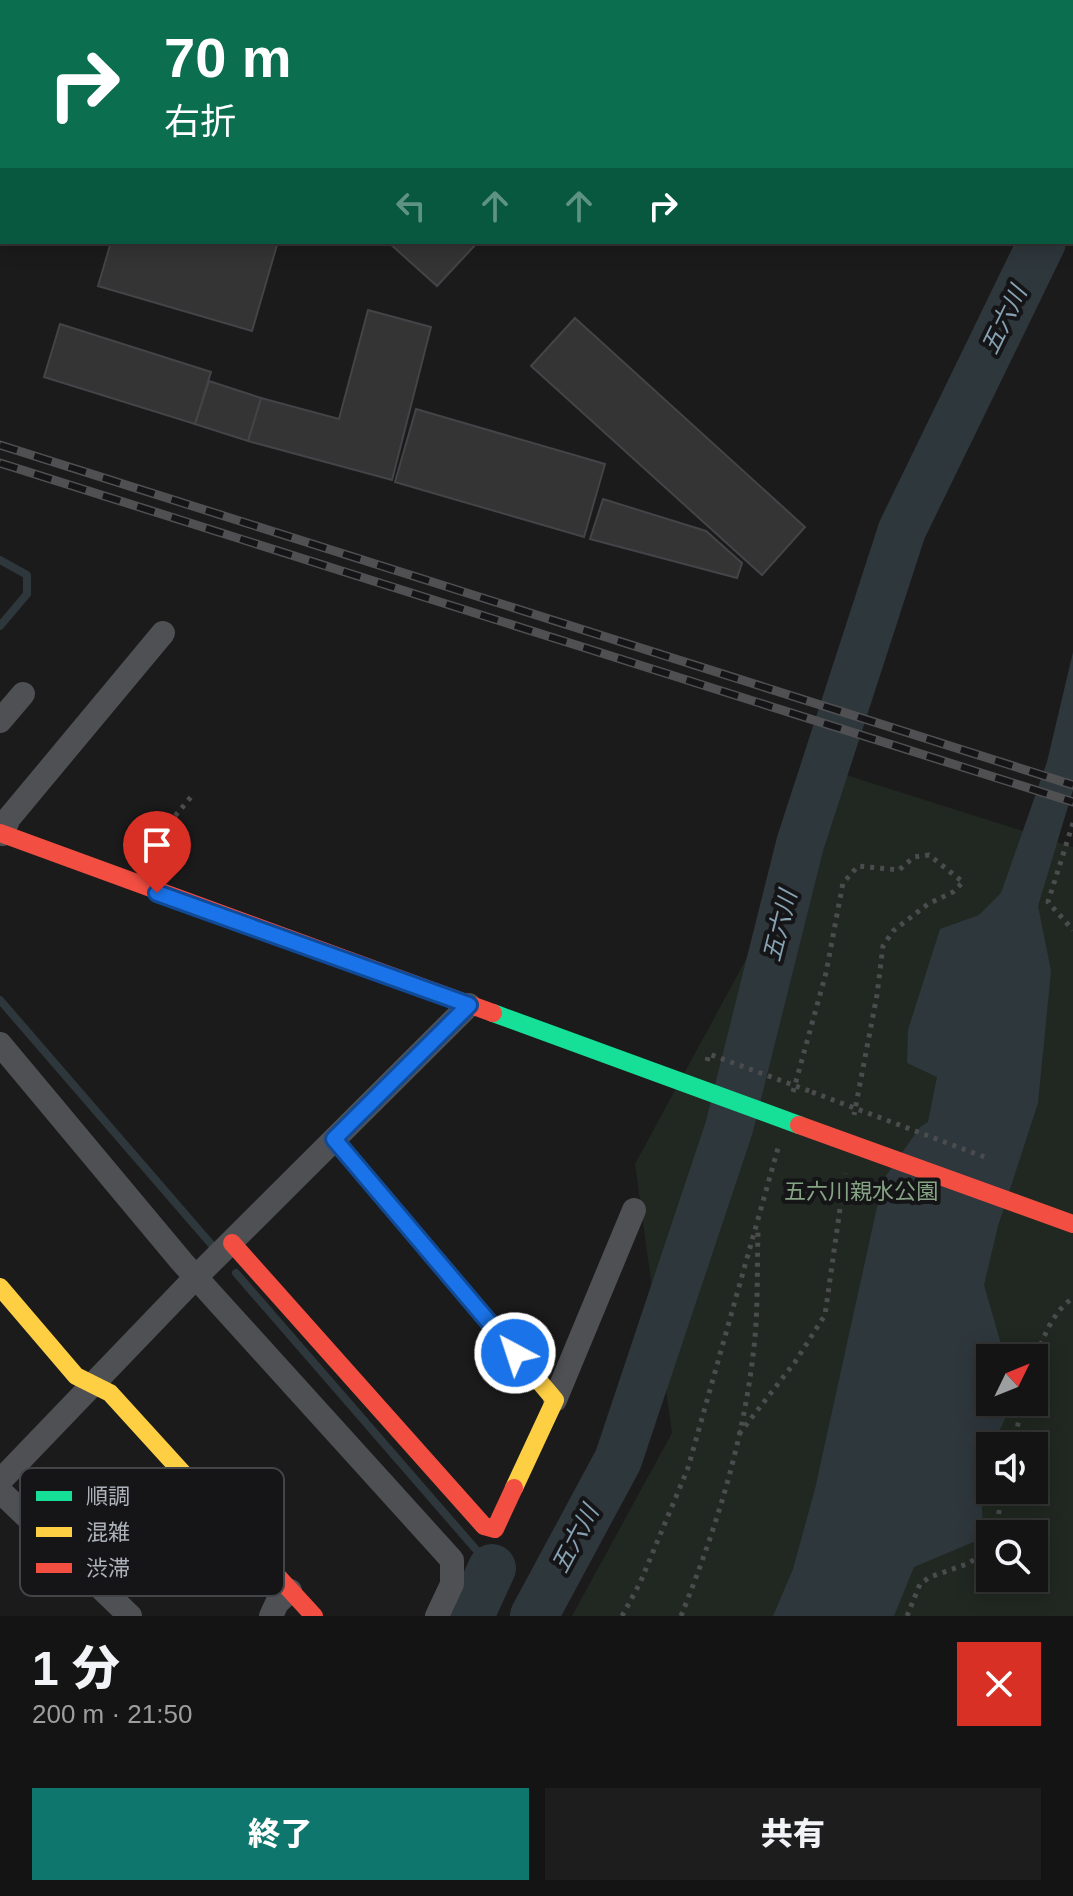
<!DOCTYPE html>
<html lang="ja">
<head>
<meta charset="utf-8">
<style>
  :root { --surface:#141414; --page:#1d1d1d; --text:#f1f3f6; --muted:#9d9ea0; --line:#333334; --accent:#0f766e }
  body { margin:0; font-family:Helvetica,"Noto Sans JP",sans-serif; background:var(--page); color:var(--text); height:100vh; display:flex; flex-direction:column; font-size:30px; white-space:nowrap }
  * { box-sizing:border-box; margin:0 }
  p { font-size:26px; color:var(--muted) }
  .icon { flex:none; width:44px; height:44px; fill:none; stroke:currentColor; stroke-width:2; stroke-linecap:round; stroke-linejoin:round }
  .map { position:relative; height:1616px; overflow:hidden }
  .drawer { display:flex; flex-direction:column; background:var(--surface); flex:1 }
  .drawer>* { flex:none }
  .guide { position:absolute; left:0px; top:0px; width:1074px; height:244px; box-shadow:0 4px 20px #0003,0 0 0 2px var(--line); background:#0b6e4f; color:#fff; overflow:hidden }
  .needle { width:52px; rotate:47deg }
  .controls { position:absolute; left:976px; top:1344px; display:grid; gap:16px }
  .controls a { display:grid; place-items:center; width:72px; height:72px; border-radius:0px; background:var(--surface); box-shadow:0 4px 20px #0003,0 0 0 2px var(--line); font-size:40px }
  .pin { position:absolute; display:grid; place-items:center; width:68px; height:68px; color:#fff; margin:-82px -34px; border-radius:50% 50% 50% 0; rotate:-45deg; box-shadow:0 0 8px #0007 }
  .pin .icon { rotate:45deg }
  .me { position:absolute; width:88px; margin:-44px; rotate:320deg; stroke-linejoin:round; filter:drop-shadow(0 0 6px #0008) }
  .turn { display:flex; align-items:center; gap:28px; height:168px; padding:0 32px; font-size:36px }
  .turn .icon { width:104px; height:104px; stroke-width:2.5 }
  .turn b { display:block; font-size:56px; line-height:68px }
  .lanes { display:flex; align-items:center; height:76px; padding:0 32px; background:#0003; justify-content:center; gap:40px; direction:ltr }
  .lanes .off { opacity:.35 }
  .round { display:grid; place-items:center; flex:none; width:84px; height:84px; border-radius:0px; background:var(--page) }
  .headline { display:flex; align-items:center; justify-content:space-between; height:136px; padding:0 32px }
  h1 { font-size:48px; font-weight:800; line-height:60px }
  .button { display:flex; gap:16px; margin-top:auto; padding:16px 32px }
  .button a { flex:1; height:92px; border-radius:0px; background:var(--accent); color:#fff; font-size:32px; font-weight:800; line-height:92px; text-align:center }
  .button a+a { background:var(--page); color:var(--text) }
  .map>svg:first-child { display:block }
</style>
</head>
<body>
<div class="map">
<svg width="1073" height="1616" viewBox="0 0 1073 1616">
  <rect width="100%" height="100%" fill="#1b1b1b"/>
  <!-- green -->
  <path fill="#212821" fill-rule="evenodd" d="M846,775L1073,847V1616H572L672,1433L635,1164ZM990,1358H1034V1402H990ZM990,1446H1034V1490H990ZM990,1534H1034V1578H990Z"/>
  <!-- water -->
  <path fill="#2e373c" d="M1073,652V790L1038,906L1051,971L1038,1103L998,1226L984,1285L1005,1358H990V1402H1013L992,1446H990L981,1471L983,1538L914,1567L894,1616H773L793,1569L815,1489L883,1180L920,1127L928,1122L937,1077L907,1063L908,1030L940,929L979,915L1001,893L1047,762Z"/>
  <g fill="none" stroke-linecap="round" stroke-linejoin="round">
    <!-- stream -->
    <g stroke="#2e373c" stroke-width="8">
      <path d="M0,560L27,575V594L0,626"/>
      <path d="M0,1000L217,1251"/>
      <path d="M236,1273L492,1568"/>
    </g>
    <!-- river -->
    <g stroke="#2e373c" stroke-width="48">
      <path d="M1072,183L1073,181"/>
      <path d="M470,1616L492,1568"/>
      <path d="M534,1616L618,1460L729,1128L800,844L902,530L1042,242"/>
    </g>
  </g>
  <!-- building -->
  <g fill="#343435" stroke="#434447" stroke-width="2">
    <path d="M111,242H265L277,245L252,331L98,286Z"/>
    <path d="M388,242H478L437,286Z"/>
    <path d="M368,310L431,327L392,480L248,441L261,398L339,419Z"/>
    <path d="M575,318L805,527L762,575L531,366Z"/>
    <path d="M60,324L211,372L195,424L44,377Z"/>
    <path d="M209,381L261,398L248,441L195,424Z"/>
    <path d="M416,409L605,464L584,537L395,482Z"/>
    <path d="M603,499L706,531L742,563L737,578L590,539Z"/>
  </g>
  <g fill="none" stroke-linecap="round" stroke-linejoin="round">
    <!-- path -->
    <g stroke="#4b4c4e" stroke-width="5" stroke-dasharray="4 6" stroke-linecap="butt">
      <path d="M1073,823L1048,902L1073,930"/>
      <path d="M143,854L191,797"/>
      <path d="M707,1061L709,1054L812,1092"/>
      <path d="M793,1092L826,973L843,883L858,866L899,870L914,857L929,855L963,882L953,892L928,904L893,931L883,946L877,995L854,1115"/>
      <path d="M1034,1364C1042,1340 1052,1312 1073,1298"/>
      <path d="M739,1434L795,1362L825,1315L845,1173"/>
      <path d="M1013,1446L1023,1402"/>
      <path d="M997,1534L1001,1490"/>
      <path d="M622,1616L640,1583L688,1468L778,1148"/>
      <path d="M681,1616C717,1527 746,1434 755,1337C758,1303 757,1267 758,1232"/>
      <path d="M907,1616L920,1584L930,1577L967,1564L990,1550"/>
    </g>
    <!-- street -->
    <g stroke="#4f5053" stroke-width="24">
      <path d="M0,15L2,13"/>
      <path d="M0,721L23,694"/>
      <path d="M2,834L9,818L163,633"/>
      <path d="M0,1044L182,1262L452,1560V1584L437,1616"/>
      <path d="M555,1400L634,1210"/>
      <path d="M0,1481L196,1277L469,1005"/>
      <path d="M0,1491L130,1616"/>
      <path d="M271,1616L277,1603L290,1591"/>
    </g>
    <!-- fast -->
    <path stroke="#16e098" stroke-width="18" d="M493,1013L799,1125"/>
    <!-- slow -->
    <g stroke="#ffcf43" stroke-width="18">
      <path d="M334,1139L555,1400L514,1488"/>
      <path d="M0,1287L76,1376L110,1393L222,1516"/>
    </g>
    <!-- jam -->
    <g stroke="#f24e42" stroke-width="18">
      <path d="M0,833L493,1013"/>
      <path d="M232,1243L484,1526L495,1529L514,1488"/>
      <path d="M222,1516L314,1616"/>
    </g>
    <!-- rail casing -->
    <g stroke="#505052" stroke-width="9">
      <g id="rail">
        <path d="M0,445L1073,785"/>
        <path d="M0,463L1073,802"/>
      </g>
    </g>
    <!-- rail -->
    <use href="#rail" stroke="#151517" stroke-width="6" stroke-dasharray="18" stroke-linecap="butt"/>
    <!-- path-bridge -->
    <path stroke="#4b4c4e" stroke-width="5" stroke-dasharray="4 6" stroke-linecap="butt" d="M812,1092L987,1158"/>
    <!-- jam-bridge -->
    <path stroke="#f24e42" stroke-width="18" d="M799,1125L1073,1224"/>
  </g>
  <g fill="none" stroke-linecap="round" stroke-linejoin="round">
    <!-- route casing -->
    <g stroke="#114b97" stroke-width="20">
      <path id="route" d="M157,893L469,1005L334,1139L515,1353"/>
    </g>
    <!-- route -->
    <use href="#route" stroke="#1a73e8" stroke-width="14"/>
  </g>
  <g text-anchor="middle" stroke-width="8" stroke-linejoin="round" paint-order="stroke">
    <!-- park labels -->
    <g font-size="22" fill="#86a485" stroke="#151517">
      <text x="861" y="1199">五六川親水公園</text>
    </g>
    <!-- water labels -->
    <g font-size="24" font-style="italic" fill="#86a2b3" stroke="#151517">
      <text transform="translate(1004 320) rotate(-64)" y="8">五六川</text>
      <text transform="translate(780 926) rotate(-76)" y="8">五六川</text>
      <text transform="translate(575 1539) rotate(-62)" y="8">五六川</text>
    </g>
  </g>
  <!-- legend -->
  <rect x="20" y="1468" width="264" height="128" rx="12" fill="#151517" stroke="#434448" stroke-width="2"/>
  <rect x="36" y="1491" width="36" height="10" fill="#16e098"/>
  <rect x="36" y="1527" width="36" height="10" fill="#ffcf43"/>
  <rect x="36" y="1563" width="36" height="10" fill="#f24e42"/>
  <g font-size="22" fill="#adb2ba">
    <text x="86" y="1504">順調</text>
    <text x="86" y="1540">混雑</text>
    <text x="86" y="1576">渋滞</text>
  </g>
</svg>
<div class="controls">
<a><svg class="needle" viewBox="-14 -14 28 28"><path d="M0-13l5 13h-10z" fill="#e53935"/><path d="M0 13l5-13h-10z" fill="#9d9ea0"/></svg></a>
<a><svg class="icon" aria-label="sound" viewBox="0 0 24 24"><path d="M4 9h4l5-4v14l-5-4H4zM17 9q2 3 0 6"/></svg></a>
<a><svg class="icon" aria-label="search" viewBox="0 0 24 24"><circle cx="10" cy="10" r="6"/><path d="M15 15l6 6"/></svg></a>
</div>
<div class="pin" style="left:157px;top:893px;background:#d93025"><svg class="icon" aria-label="arrive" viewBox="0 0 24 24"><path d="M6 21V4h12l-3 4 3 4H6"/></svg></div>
<svg class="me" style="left:515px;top:1353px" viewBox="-20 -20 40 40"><circle r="17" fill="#1a73e8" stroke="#fff" stroke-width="3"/><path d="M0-11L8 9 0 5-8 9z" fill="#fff"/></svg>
<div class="guide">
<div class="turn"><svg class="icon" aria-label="right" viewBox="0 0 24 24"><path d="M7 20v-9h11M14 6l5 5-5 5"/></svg><div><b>70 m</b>右折</div></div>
<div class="lanes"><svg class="icon off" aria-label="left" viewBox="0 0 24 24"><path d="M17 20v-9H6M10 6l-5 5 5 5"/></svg><svg class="icon off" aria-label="ahead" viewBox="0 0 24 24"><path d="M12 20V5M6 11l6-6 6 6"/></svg><svg class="icon off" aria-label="ahead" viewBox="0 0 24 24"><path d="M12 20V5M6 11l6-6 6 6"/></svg><svg class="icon" aria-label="right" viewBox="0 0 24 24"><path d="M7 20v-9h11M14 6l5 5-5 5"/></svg></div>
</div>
</div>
<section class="drawer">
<div class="headline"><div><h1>1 分</h1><p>200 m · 21:50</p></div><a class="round" style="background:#d93025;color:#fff"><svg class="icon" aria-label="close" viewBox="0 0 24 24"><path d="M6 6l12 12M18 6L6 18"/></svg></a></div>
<div class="button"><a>終了</a><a>共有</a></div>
</section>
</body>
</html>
